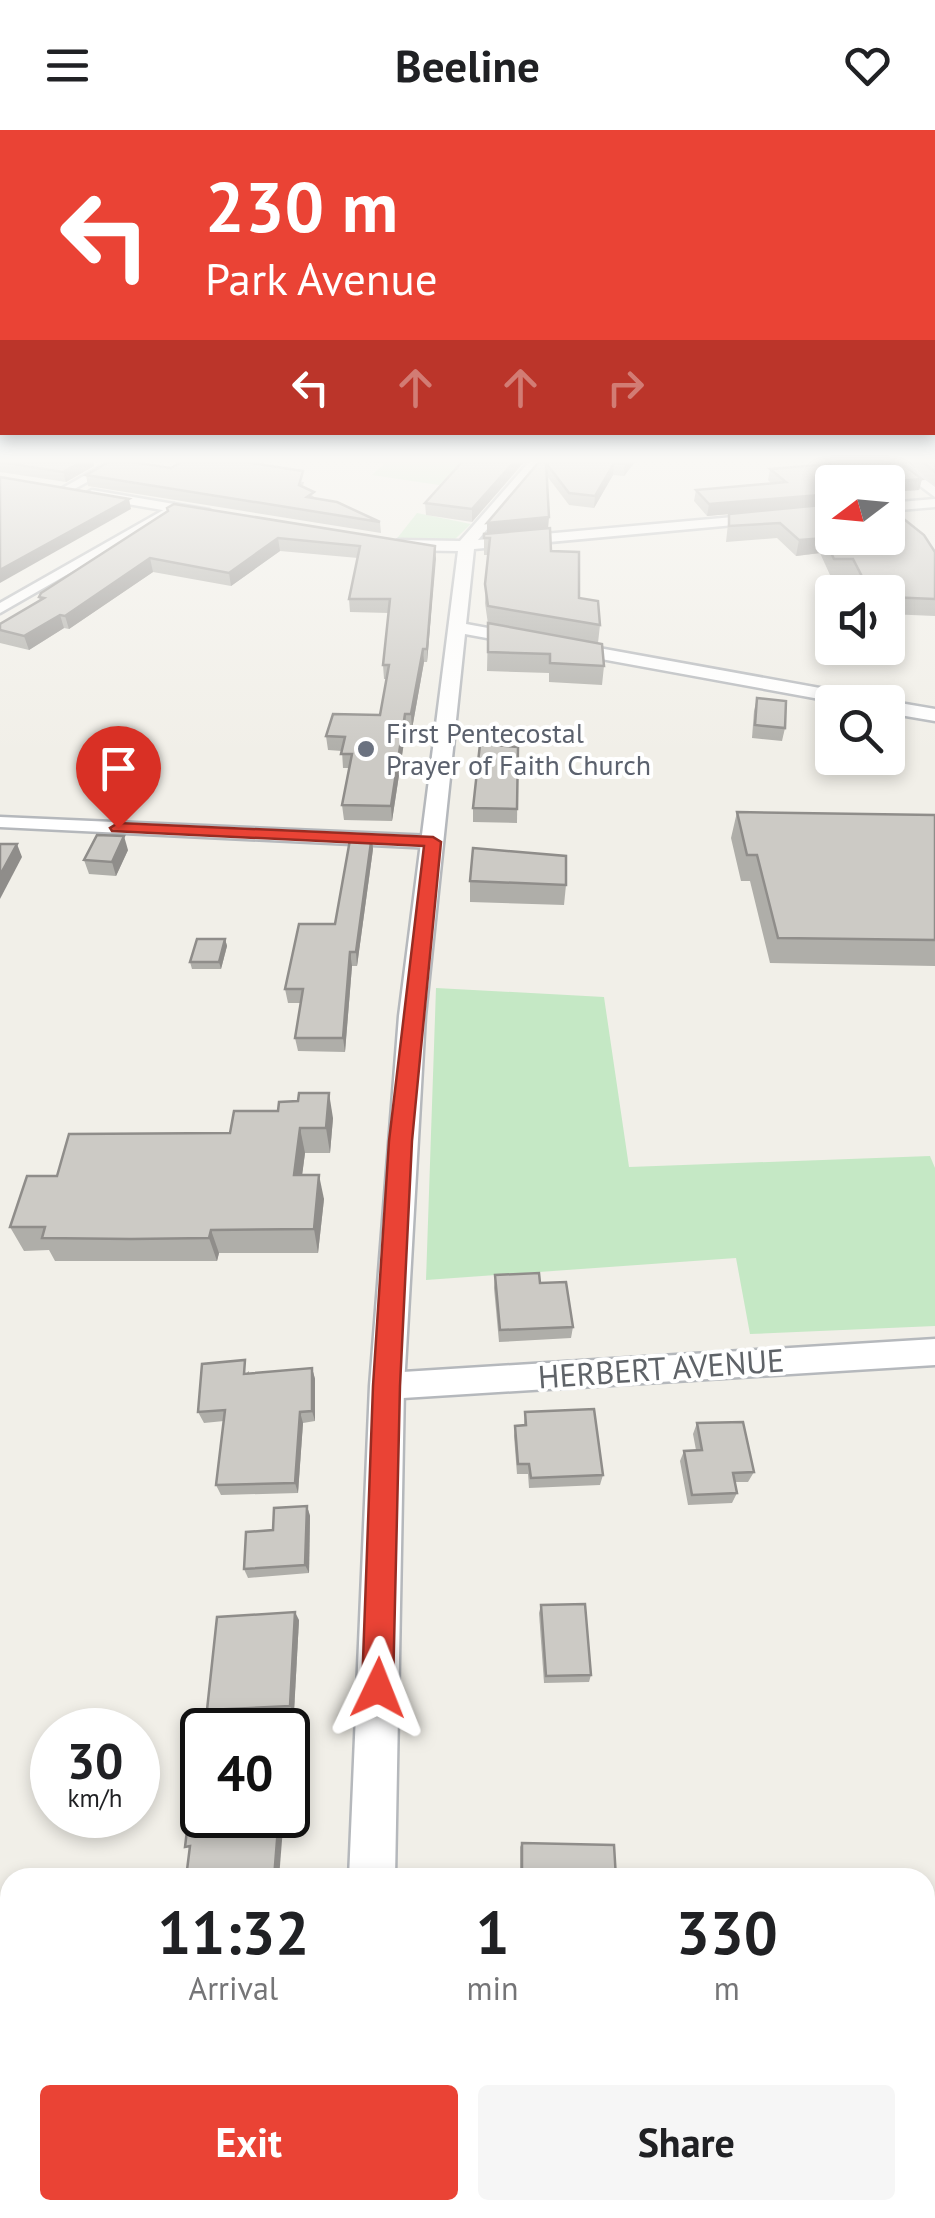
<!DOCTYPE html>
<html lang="en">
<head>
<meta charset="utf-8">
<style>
  :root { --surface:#fff; --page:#f6f6f6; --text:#202124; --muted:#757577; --accent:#ea4335 }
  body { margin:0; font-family:"PT Sans",sans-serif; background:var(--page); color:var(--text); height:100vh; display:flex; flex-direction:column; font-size:38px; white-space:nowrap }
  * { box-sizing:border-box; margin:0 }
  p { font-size:32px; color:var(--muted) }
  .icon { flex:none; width:55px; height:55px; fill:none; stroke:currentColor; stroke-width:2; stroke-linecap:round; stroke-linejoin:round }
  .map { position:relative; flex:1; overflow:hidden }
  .side { position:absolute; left:0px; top:1738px; width:935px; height:352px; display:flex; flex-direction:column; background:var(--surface); border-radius:30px 30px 0 0; box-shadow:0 5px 15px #0003 }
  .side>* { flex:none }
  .guide { position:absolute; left:0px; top:0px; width:935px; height:305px; box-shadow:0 5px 15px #0003; background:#ea4335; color:#fff; overflow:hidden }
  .needle { width:65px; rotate:254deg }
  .tools { position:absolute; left:815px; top:335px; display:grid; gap:20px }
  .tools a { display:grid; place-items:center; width:90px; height:90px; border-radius:10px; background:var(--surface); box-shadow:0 5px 15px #0003; font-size:50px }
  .speed { position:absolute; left:30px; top:1578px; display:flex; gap:20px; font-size:50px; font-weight:700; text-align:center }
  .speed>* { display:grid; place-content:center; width:130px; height:130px; border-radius:50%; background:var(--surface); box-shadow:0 5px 15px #0003; line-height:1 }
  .speed small { font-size:25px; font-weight:400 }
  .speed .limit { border:5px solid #111; border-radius:15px; background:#fff; color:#111 }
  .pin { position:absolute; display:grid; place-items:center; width:85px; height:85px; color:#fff; margin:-102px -42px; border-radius:50% 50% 50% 0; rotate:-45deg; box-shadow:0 0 10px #0007 }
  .pin .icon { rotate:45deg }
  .me { position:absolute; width:110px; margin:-55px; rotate:2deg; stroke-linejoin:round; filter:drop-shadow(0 0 8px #0008) }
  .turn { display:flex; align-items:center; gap:35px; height:210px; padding:0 40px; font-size:45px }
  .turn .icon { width:130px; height:130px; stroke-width:2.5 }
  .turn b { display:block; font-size:70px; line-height:85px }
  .lanes { display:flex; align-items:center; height:95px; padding:0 40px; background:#0003; justify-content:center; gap:50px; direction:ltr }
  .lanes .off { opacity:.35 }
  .eta { display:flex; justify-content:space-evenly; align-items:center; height:170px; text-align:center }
  .eta b { font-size:60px; font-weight:700; line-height:70px }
  .action { display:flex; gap:20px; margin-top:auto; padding:20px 40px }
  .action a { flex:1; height:115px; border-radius:10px; background:var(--accent); color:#fff; font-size:40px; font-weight:700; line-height:115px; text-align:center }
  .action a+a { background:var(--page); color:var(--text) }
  header { display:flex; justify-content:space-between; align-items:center; height:130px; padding:0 40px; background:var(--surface); font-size:45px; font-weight:700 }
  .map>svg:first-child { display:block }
</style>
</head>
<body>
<header><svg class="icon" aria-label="menu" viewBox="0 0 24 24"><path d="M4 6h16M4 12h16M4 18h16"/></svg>Beeline<svg class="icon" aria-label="heart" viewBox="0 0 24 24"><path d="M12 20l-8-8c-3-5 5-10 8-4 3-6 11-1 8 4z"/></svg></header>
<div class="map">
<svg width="935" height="2088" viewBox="0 0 935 2088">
  <rect width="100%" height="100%" fill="#f1efe8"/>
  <!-- green -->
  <g fill="#c5e8c5">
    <path d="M368,332H491L492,363L372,345L384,334Z"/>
    <path d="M417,383L471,394L455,409L395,411Z"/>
    <path d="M436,858L604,867L629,1037L930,1026L935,1038V1196L750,1204L736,1128L426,1150Z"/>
  </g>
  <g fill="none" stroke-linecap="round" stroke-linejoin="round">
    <!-- minor casing -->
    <g stroke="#b5b8bc" stroke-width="5">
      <g id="minor">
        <path d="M109,332H123L69,362L59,360Z"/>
        <path d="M888,332H901L935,357V367Z"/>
        <path d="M174,374L178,381L0,483V473Z"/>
        <path d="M0,687L433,706L442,712L433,718L0,697Z"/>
        <path d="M935,1209V1235L387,1269L377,1265L372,1256L377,1247L387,1243Z"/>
      </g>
    </g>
    <!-- tertiary casing -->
    <g stroke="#b5b8bc" stroke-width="5">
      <g id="tertiary">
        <path d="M529,332H543L478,410L832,378V386L474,419L466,494L864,566L874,572H836L465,504L425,886L404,1256L395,1748H349L370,1256L399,886L458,421L398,420L390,415L398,410L460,411Z"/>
        <path d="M92,360L209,380L216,384L209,388L87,367L85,364Z"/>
        <path d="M935,369V377L888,381V373Z"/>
        <path d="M888,571L935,579V591L888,583V572H883Z"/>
        <path d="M325,2080H379L378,2088H324Z"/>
      </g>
    </g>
    <!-- minor -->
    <use href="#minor" fill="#fff" fill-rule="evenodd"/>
    <!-- tertiary -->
    <use href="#tertiary" fill="#fff" fill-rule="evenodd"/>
  </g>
  <!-- wall -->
  <g fill="#afaea9">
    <path d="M0,332H93L94,336L66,352L0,342Z"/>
    <path d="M462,332H524L472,392L426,385L425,373Z"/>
    <path d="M539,332H635L624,346L613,345L594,378L569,375L547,346L548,399L551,421L579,468L600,495L598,513L604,536L602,555L549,552V543L487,541L488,494L485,473L488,425H484V404H487Z"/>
    <path d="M815,332H899L922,349L919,360L888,362V352H832V408L935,422V486L888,484V462H857L848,445H830L820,423L796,426L777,408L726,412L729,384L783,379L707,386L694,371L696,360L772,354L768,350L770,339L818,335Z"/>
    <path d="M907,332H935V355Z"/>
    <path d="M171,338L304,352L303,356L315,368L380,392L381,403L88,356L86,345Z"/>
    <path d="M167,378L435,416L427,532H424L412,599H406L392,691L344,690L342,675L349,638H343L342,621L328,620L326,606L380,585L387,549H384L383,535L389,483L350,482L349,469L358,428L280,421L231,456L153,442L69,499L64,498L29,520L0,513V494L40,471L39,467L167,382Z"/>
    <path d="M757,568L785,598L782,611L752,608L754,581Z"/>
    <path d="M518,617L517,693L473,692V678Z"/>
    <path d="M737,682L935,685V836L770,833L750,751H741L731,708Z"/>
    <path d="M373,719L357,836H352L345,922L298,921L295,908L301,873H288L285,859L335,794Z"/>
    <path d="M128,720L116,746L89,744L84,730Z"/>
    <path d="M470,751L566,755L564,775L470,772Z"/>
    <path d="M225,809L227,816L221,839H192L190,832Z"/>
    <path d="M333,988L330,1023H305L302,1045L324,1069L318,1123H219L217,1131H55L49,1120L24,1121L10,1097L57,1046L230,1003Z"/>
    <path d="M495,1145L540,1153L573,1197L571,1208L499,1212L494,1158Z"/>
    <path d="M312,1238L315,1249V1291L303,1293L298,1363L221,1365L216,1355L224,1291L204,1293L198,1282L249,1241V1244Z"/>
    <path d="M525,1282L603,1345L600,1355L529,1358L528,1344H517L514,1306L515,1296L524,1295Z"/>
    <path d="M697,1293L754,1342L748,1352H735L737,1363L732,1373L688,1375L680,1331L684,1321L696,1320L693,1304Z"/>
    <path d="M307,1376L310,1386L309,1443L248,1448L244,1439L273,1400Z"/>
    <path d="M541,1475L591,1545L589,1552L544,1553L539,1483Z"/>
    <path d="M299,1490L294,1582L213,1586L207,1580Z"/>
    <path d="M522,1713L616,1748H520V1717Z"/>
    <path d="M935,1788V1852L925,1833V1794Z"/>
    <path d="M925,1940L935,1948V2048L925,2040Z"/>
    <path d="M535,2082L634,2083L637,2088H535Z"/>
  </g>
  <!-- shaded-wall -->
  <g fill="#8f8d8a">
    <path d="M81,332H93L94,336L66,352L63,342Z"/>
    <path d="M514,332H524L472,392V379Z"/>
    <path d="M627,332H635L624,346L625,334Z"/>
    <path d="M614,333L613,345L594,378L595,366Z"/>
    <path d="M922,349L919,360L888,362V352Z"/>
    <path d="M832,364V375L707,386L709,374Z"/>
    <path d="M129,369L131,379L0,453V440Z"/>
    <path d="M549,387L548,400L487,405V393Z"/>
    <path d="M278,408L280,421L231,456L229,443Z"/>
    <path d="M824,408L820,423L796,426L799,410Z"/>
    <path d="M435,416L436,429L427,532V519Z"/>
    <path d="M150,428L153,442L69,499L65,486Z"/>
    <path d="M60,485L64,498L29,520L24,506Z"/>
    <path d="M423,519L424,532L412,599L411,584Z"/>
    <path d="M405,584L406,599L392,691L391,676Z"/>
    <path d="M372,705L373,719L357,836L356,822Z"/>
    <path d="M124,706L128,720L116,746L112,732Z"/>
    <path d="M17,714L22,727L0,769V745Z"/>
    <path d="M225,809L227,816L221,839L219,832Z"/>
    <path d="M350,822L352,836L345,922L343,908Z"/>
    <path d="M329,963L333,988L330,1023L326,998Z"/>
    <path d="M300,998L305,1023L299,1069L294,1045Z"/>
    <path d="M319,1045L324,1069L318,1123L314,1099Z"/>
    <path d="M211,1100L219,1123L217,1131L209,1108Z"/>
    <path d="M312,1238L315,1249V1291L312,1281Z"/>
    <path d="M300,1282L303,1293L298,1363L295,1353Z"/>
    <path d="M307,1376L310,1386L309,1443L305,1435Z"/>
    <path d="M295,1482L299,1490L294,1582L290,1576Z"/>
    <path d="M279,1685H284L279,1748H274Z"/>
  </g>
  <!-- building -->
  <g fill="#cccac5" stroke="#8f8d8a" stroke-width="2.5">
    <path d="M0,332H81L63,342Z"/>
    <path d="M109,332H132L171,338L181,332H245L303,341L299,355L314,362L307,367L337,372L380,392L86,345Z"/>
    <path d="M462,332H514L472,379L425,373Z"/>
    <path d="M539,332H627L625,334L614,333L595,366L569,363L546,333L549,387L487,393Z"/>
    <path d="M828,332H899L922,349L881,352H832V364L709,374L696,360L786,352L770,339L830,334Z"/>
    <path d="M923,332H935V342Z"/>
    <path d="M0,347L129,369L0,440Z"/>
    <path d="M174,374L435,416L427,519H423L411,584H405L391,676L342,675L352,624H341L345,607L326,606L333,584L380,585L389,535H383L390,469H349L360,416L278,408L229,443L150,428L65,486L60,485L24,506L0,500V494L44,468L39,467L41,463L168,381L167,378Z"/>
    <path d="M832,374V408H888V382H895L924,405L935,422V469L888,467V462H870L853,429H834L824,408L799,410L780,393L729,396V384Z"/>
    <path d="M550,398L551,421L579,422V468L598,471L600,495L488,476L485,454L490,408H484V404Z"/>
    <path d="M488,493L602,514L604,536L550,533V524L488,522Z"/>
    <path d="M757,568L786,571L785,598L755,595Z"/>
    <path d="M480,614L518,617L517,679L473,678Z"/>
    <path d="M737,682L935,685V810L778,808L757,725H747Z"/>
    <path d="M351,704L372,705L356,822H350L343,908H295L303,859H285L299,794H335Z"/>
    <path d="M97,705L124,706L112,732L84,730Z"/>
    <path d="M0,714H17L0,745Z"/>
    <path d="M473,718L566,726V755L470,751Z"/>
    <path d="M197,809H225L219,832H190Z"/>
    <path d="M299,963H329L326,998H300L294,1045H319L314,1099L211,1100L209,1108L131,1109L42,1108L45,1097H10L27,1046H57L69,1004L230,1003L234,981H278L279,972L298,971Z"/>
    <path d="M539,1143L540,1153L566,1152L573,1197L500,1200L495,1145Z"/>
    <path d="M245,1230L244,1244L312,1238V1281L300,1282L295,1353L216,1355L225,1280L198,1282L202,1234Z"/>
    <path d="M594,1279L603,1345L531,1348L529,1334H518L515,1296L526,1295L525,1282Z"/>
    <path d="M743,1292L754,1342L733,1343L737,1363L692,1365L684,1321L702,1320L697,1293Z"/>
    <path d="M307,1376L305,1435L244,1439L246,1402L273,1400L274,1378Z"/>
    <path d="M585,1474L591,1545L546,1546L541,1475Z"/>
    <path d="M295,1482L290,1576L207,1580L217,1487Z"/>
    <path d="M191,1667H202V1685H279L274,1748H186L190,1716L185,1717Z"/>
    <path d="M522,1713L614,1715L616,1748H522Z"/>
    <path d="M935,1794V1829L925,1810V1800Z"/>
    <path d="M925,1940L935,1948V2043L925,2034Z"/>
    <path d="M882,2080H902L900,2088H891Z"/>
  </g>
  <!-- sky -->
  <linearGradient id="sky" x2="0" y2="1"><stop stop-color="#8fc3f1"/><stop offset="0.53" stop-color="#f9f8f5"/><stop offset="1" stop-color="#f9f8f5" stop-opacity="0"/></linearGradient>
  <rect width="935" height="624" fill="url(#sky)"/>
  <!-- route -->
  <path fill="#ea4335" stroke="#982c22" stroke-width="2.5" d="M118,693L433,707L441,712L412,1011L400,1256L393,1558L389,1569L378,1574L366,1569L362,1558L373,1256L389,1011L424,716L112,701L110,698Z"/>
  <!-- markers -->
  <circle fill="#6b7280" stroke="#fff" stroke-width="4" cx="366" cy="619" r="10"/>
  <g text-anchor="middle" stroke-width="8" stroke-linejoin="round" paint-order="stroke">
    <!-- far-worship labels -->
    <g font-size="28" fill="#5b616d" stroke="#fff" text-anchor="start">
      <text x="386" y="613">First Pentecostal<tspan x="386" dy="32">Prayer of Faith Church</tspan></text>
    </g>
    <!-- street labels -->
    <g font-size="32" fill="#5f6368" stroke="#fff">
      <text transform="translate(661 1239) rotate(-4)" y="11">HERBERT AVENUE</text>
    </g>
  </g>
</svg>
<div class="tools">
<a><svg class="needle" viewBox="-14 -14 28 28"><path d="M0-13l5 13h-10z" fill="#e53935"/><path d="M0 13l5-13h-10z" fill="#757577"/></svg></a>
<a><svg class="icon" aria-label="sound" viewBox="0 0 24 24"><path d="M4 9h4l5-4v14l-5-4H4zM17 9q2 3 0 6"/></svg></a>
<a><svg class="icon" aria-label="search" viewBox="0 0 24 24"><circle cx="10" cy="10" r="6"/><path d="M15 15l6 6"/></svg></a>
</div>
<div class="speed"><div>30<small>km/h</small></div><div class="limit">40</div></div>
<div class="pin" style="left:118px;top:698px;background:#d93025"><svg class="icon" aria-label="arrive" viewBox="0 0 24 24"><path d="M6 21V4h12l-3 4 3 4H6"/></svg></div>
<svg class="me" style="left:378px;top:1558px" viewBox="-20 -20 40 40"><path d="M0-17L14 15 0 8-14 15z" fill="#ea4335" stroke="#fff" stroke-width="4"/></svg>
<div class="guide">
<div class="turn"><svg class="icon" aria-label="left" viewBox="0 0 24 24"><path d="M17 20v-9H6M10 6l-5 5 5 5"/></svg><div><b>230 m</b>Park Avenue</div></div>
<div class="lanes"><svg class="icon" aria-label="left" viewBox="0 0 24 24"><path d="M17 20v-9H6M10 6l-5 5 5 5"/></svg><svg class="icon off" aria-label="ahead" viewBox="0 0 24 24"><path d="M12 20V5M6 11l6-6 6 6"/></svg><svg class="icon off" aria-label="ahead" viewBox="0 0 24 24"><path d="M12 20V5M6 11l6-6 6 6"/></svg><svg class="icon off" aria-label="right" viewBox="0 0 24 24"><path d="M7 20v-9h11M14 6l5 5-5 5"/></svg></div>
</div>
<section class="side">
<div class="eta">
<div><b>11:32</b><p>Arrival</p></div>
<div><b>1</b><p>min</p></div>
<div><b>330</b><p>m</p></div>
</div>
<div class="action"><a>Exit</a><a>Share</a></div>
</section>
</div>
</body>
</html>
